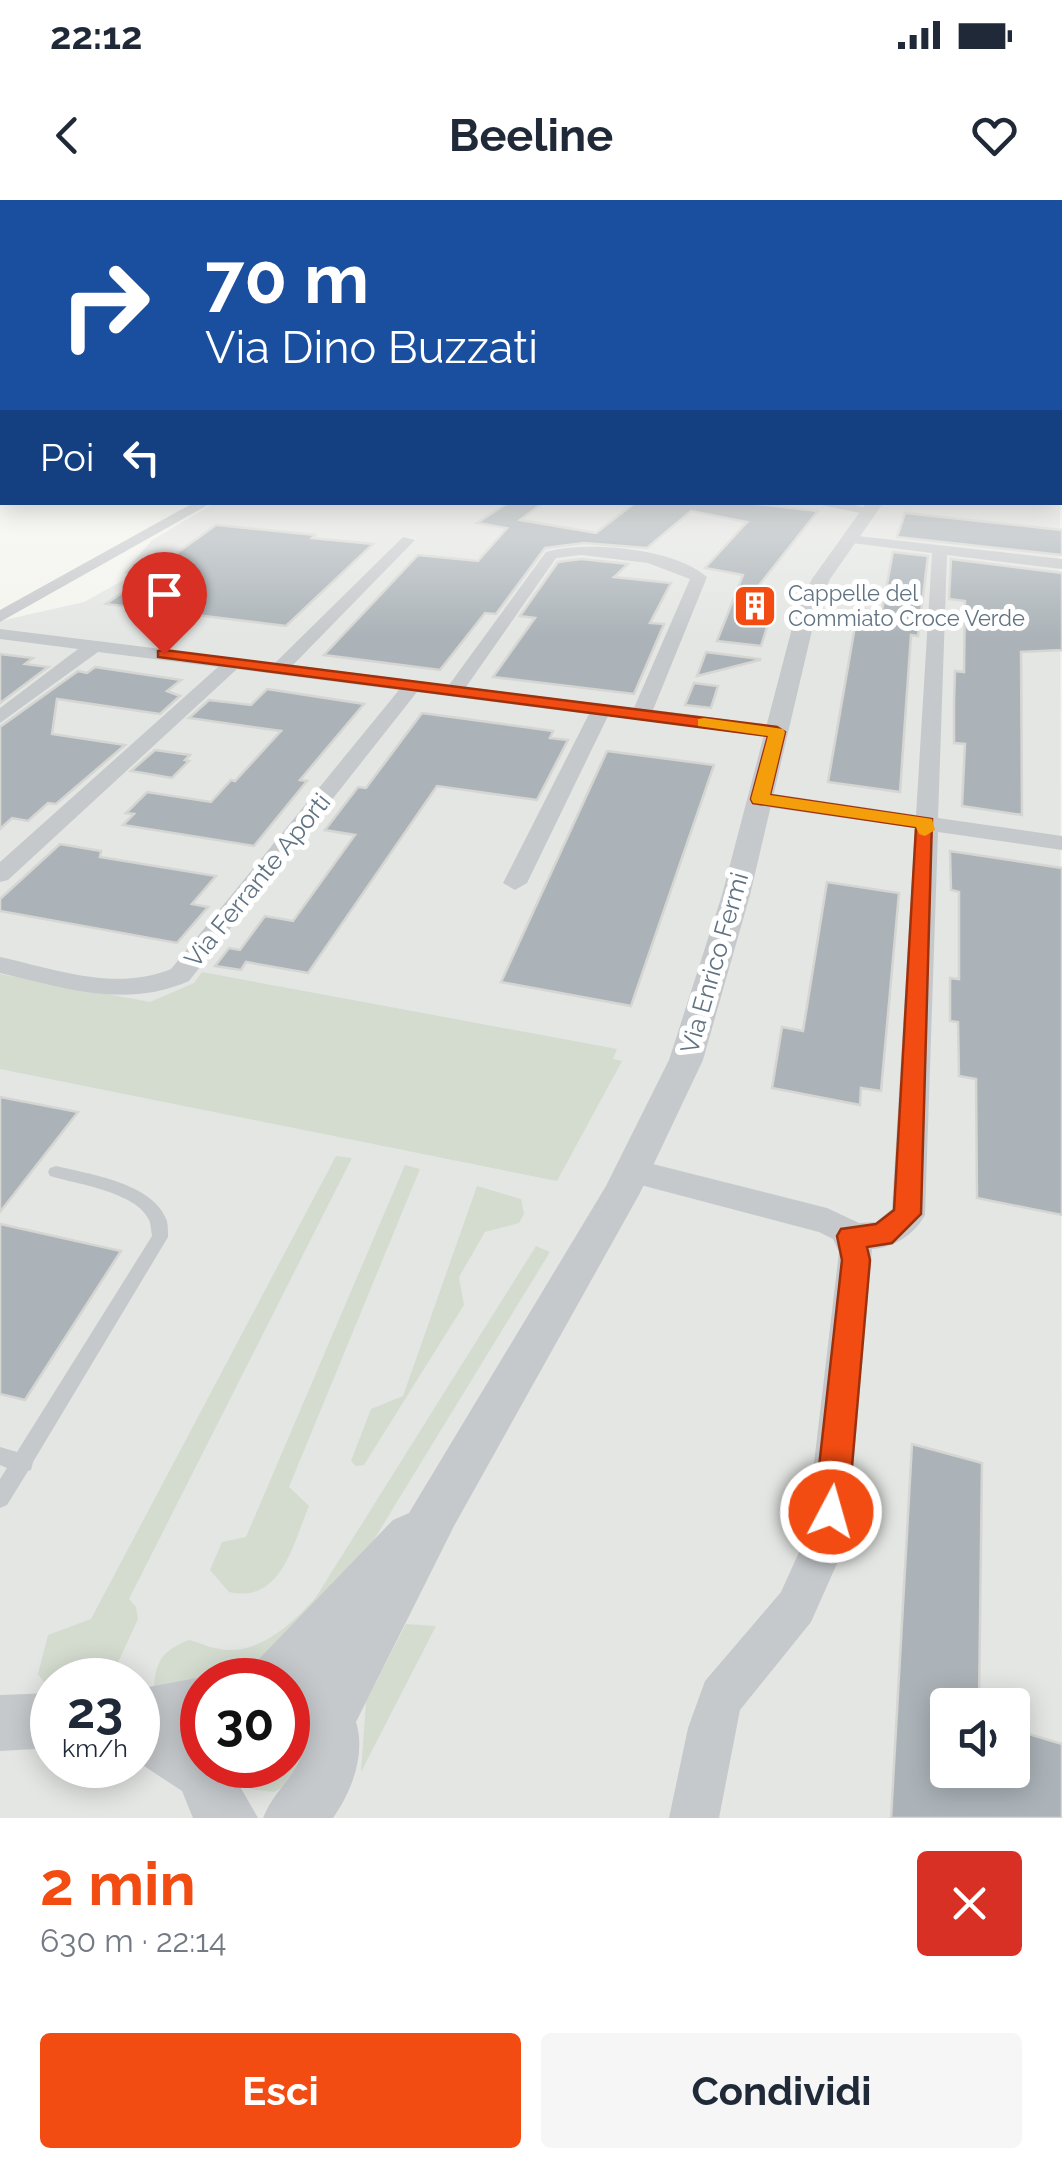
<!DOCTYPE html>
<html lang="it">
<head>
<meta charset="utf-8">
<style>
  :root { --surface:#fff; --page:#f6f6f7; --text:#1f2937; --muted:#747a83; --accent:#f24c12 }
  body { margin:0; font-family:Raleway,sans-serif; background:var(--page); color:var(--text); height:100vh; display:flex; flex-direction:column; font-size:38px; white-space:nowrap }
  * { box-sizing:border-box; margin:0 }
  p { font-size:32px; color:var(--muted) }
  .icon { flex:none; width:55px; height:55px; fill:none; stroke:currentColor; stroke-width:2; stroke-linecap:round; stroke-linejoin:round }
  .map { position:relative; height:1618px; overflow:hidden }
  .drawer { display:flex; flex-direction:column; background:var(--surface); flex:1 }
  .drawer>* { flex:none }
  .banner { position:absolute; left:0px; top:0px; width:1062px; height:305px; box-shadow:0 5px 25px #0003; background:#1a4fa0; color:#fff; overflow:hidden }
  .buttons { position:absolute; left:930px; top:1488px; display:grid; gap:20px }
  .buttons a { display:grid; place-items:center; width:100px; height:100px; border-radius:10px; background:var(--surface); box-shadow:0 5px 25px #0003; font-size:50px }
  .speed { position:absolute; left:30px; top:1458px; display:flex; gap:20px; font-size:50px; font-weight:700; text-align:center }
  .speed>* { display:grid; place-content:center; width:130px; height:130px; border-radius:50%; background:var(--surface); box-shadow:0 5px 25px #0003; line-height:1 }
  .speed small { font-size:25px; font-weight:400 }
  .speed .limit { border:15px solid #d22; background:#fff; color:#111 }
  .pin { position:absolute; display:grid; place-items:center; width:85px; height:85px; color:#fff; margin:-102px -42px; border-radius:50% 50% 50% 0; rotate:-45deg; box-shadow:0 0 10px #0007 }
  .pin .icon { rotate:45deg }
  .me { position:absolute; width:110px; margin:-55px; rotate:6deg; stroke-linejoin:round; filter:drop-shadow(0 0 8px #0008) }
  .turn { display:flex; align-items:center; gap:35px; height:210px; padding:0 40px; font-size:45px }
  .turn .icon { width:130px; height:130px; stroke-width:2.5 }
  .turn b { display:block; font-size:70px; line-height:85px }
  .then { display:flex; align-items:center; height:95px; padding:0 40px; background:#0003; gap:20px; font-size:38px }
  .round { display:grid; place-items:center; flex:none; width:105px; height:105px; border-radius:10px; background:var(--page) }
  .headline { display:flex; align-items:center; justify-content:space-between; height:170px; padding:0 40px }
  h1 { font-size:60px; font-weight:700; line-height:75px; color:var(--accent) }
  .button { display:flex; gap:20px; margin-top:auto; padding:20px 40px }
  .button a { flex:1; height:115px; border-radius:10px; background:var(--accent); color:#fff; font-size:40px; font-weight:700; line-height:115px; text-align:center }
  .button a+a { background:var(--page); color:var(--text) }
  .status { display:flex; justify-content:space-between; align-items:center; height:70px; padding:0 50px; background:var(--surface); direction:ltr }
  .status svg { height:28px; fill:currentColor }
  header { display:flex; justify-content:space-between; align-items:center; height:130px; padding:0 40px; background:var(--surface); font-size:45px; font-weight:700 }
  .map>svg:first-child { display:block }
</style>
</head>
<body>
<div class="status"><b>22:12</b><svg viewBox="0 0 49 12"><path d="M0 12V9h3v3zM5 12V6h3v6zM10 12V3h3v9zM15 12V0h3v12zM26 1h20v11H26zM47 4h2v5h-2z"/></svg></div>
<header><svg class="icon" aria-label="back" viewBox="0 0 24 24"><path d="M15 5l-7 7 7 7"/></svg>Beeline<svg class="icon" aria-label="heart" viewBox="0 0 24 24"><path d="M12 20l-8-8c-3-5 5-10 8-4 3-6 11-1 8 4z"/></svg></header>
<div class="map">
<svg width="1062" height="1618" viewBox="0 0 1062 1618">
  <rect width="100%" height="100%" fill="#f4f4ef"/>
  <!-- built -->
  <path fill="#e4e6e3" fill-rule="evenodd" d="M1060,212L1062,1618H0V421L84,402L131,376L124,373L151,341L214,303L1060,302ZM52,1480H138V1565H52ZM202,1480H288V1565H202ZM948,1505H1012V1570H948Z"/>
  <!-- green -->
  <g fill="#d4dcd0">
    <path d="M202,772L617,849L613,859L622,861L557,981L0,869V774L150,802L194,783Z"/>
    <path d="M336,956L352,958L129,1399L136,1407L138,1419L110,1480L45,1483L38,1474L48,1435L91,1419Z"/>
    <path d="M405,965L420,969L289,1287L309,1306C293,1343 282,1404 229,1392L210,1370L222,1342L246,1337Z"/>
    <path d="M477,986L521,999L524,1014L519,1023L485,1032L459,1077L464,1105L364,1265L356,1266L351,1261L371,1209L403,1196Z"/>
    <path d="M536,1046L550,1052L348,1382L260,1468L231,1480L154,1487C156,1459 164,1450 189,1440C201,1443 215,1450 228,1450C263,1451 294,1422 316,1397Z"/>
    <path d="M406,1424L436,1426L361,1572L366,1502Z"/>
    <path d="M288,1524C312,1545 301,1579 274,1592L251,1589L241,1578L239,1565H288Z"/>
  </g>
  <!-- building -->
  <g fill="#abb3b8" stroke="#d5d5d2" stroke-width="2.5">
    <path d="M509,302H544L520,320L596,333L636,302H741L818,311L748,399L775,402L761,446L717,441L743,375L705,368L747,322L691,311L647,348L584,343L545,348L496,414L485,413L440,470L324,455L418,355L478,361L507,328L477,323Z"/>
    <path d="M905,313L1062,330V355L897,337Z"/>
    <path d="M216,325L315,335L312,338L373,344L286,426L106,404Z"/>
    <path d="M893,352L928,356L918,436L911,435L900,592L828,582L858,409L882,411Z"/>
    <path d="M581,359L628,364L614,377L671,383L650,423L664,424L634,494L493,477L535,418L520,416L558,362Z"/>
    <path d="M951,359L1062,373V450L1021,452L1022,615L962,606L965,544L954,543V502L955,471L964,472L965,401L949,399Z"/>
    <path d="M706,452L760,459V460L697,476Z"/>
    <path d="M0,454L33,458L25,464L48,467L0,503Z"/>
    <path d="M95,467L181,480L167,491L180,496L160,514L57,499L52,534L125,545L56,604L48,603L28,621L12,618L0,629V527L78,471L87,473Z"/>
    <path d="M694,483L718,486L711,508L685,505Z"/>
    <path d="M267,489L364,504L300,580L307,581L254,646L123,625L134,614L126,613L147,592L211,602L231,580L235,581L281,531L189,518L209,500L251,505Z"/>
    <path d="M422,513L553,531L550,538L568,540L537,600L437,586L308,773L246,762L241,770L215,766L229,748L240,750L265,716L293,721L355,635L325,630L358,587L366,588Z"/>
    <path d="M155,550L190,555L185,560L189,561L172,578L131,571Z"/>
    <path d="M607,551L714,565L631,806L501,782Z"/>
    <path d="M60,644L101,651L100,657L216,676L192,704L208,707L177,743L0,711V699Z"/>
    <path d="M950,651L1062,668V1015L977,998L976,879L959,876L958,822L950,821V778L959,779V692L951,690Z"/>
    <path d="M827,682L899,693L881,891L861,888L860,905L772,888L782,827L803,831Z"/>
    <path d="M0,897L78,912L0,1012Z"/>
    <path d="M0,1024L121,1051L25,1200L0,1194Z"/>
    <path d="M912,1244L982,1263L979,1505H948V1570H1012V1529L1062,1544V1618H891Z"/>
  </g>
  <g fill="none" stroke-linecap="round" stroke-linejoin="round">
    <!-- service -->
    <path fill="#c6c9cc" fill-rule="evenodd" d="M56,966C89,974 154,983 167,1021C168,1026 168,1032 168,1037L33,1262L31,1270L28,1271L7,1305L0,1308V1279L7,1268L0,1265V1247L17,1252L152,1036C151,1031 151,1024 149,1020C137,992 76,984 50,976L48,972L50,968Z"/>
    <!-- minor -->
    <g fill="#c6c9cc" fill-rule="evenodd">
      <rect x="1060" y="256" width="2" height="8"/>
      <path d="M195,302H213L0,422V410Z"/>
      <path d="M806,302H843L877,311L870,315Z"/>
      <path d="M849,335L1062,359V369L947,355L938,618L1062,636V650L938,632L925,1015C914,1035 893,1048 872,1049L847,1341L811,1422L740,1510L719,1618H669L688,1528L705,1481L781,1392L805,1339L839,1052L833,1039L819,1032L633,983L622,980L617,971L622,962L633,959L827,1008L859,1023L876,1022L892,1009L915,628L760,606L749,599L760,592L916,615L932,353L844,342V336Z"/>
      <path d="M403,337L415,340L293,465L449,485L546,352C586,340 675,348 707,377L653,510L777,526L787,532L777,538L608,516L527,683L515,690L503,683L589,514L417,492L189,781C125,809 65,788 0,773V757C55,769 115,792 171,769L399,490L237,469L8,680L0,682V662L218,467L98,452L0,523V508L78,449L0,439V429L275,463ZM581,355L648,363L690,379L634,508L466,487L556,358Z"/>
    </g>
    <!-- tertiary -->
    <g fill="#c6c9cc" fill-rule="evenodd">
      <path d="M867,302H884L830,379L817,409L750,695L703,860L640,993L454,1326L356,1522C366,1554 352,1591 333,1618H263C279,1579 306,1577 303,1528L288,1514V1480H249L257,1461L393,1320L409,1313L606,986L669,860L722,695L797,409L812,379Z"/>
      <path d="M202,1477L210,1480H202V1531L194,1533L202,1539V1565H235L238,1583L258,1618H193L182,1591L138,1562V1489Z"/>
      <path d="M52,1493V1548L0,1551V1495Z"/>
    </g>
  </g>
  <!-- sky -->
  <linearGradient id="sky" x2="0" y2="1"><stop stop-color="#96bcdd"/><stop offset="0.48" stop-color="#fafaf8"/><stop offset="1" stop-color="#fafaf8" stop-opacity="0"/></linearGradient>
  <rect width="1062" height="438" fill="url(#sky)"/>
  <!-- route -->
  <path fill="#f24c12" stroke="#9d310c" stroke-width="2.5" d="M164,450L777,527L785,532L770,595L932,619L921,1014L892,1043L867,1047L870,1060L848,1312L843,1324L831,1329L819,1324L814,1312L842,1060L837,1036L841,1029L876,1024L894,1010L916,627L753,603L751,599L768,536L158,457V451Z"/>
  <!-- slow -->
  <path fill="#f59e0b" d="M704,518L783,529L785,532L770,595L926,618L932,619L935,630L925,636L919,634L916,627L753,603L751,599L768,536L698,526V519Z"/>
  <!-- icons -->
  <defs>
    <g id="building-square" transform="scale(2.25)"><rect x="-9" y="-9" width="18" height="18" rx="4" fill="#f24c12" stroke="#fff"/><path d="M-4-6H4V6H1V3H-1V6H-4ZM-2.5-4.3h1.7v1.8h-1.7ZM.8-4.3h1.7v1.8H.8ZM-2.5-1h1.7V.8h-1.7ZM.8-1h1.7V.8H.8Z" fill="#fff"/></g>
  </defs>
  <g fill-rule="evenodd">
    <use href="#building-square" x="755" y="406"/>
  </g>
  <g text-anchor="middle" stroke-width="10" stroke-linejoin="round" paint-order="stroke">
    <!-- far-poi labels -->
    <g font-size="22" fill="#607383" stroke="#fff" text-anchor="start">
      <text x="788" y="401">Cappelle del<tspan x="788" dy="25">Commiato Croce Verde</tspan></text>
    </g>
    <!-- street labels -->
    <g font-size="25" fill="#607383" stroke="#fff">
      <text transform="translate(257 680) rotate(-51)" y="9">Via Ferrante Aporti</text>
      <text transform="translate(714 763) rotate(-74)" y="9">Via Enrico Fermi</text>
    </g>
  </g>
</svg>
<div class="buttons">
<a><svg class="icon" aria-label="sound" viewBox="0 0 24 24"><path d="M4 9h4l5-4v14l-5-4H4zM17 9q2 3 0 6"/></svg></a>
</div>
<div class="speed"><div>23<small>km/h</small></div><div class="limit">30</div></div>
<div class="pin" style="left:164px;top:454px;background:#d93025"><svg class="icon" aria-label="arrive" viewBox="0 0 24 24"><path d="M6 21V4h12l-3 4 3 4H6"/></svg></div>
<svg class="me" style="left:831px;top:1312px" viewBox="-20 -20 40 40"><circle r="17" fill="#f24c12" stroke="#fff" stroke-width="3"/><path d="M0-11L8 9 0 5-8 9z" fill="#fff"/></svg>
<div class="banner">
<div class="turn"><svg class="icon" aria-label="right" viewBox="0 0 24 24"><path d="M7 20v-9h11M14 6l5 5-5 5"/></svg><div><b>70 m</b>Via Dino Buzzati</div></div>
<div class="then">Poi<svg class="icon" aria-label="left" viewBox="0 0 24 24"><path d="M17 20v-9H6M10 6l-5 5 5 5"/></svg></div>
</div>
</div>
<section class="drawer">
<div class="headline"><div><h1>2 min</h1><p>630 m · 22:14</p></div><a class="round" style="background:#d93025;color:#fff"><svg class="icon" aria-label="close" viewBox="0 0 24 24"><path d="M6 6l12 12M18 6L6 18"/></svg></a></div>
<div class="button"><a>Esci</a><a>Condividi</a></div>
</section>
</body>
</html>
